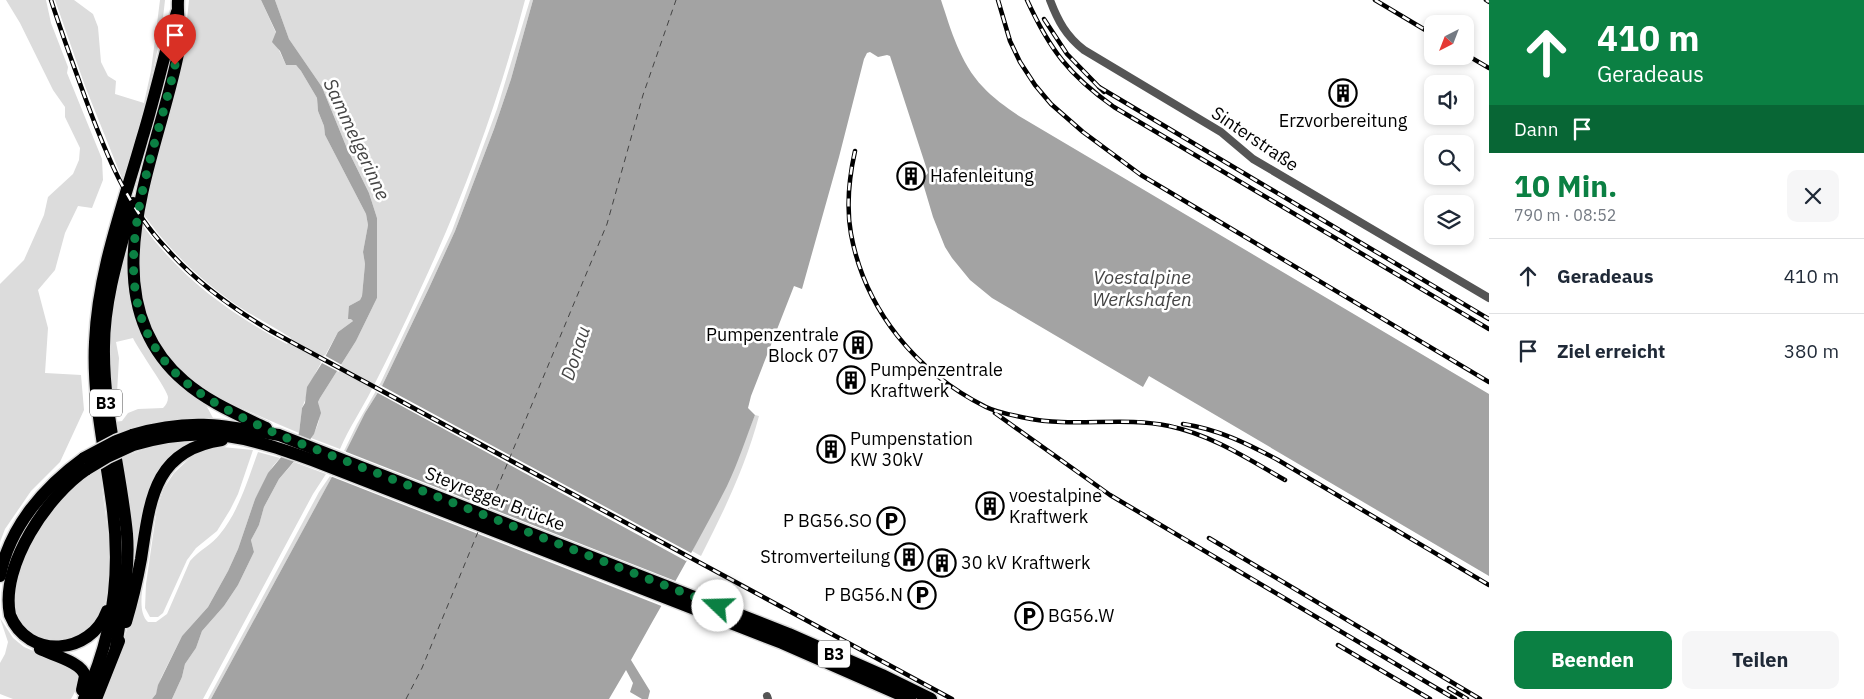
<!DOCTYPE html>
<html lang="de">
<head>
<meta charset="utf-8">
<style>
  :root { --surface:#fff; --page:#f6f6f7; --text:#1f2937; --muted:#747a83; --line:#e0e1e3; --accent:#0b8043 }
  body { margin:0; font-family:"IBM Plex Sans",sans-serif; background:var(--page); color:var(--text); height:100vh; display:flex; flex-direction:column; font-size:19px; white-space:nowrap }
  * { box-sizing:border-box; margin:0 }
  p { font-size:16px; color:var(--muted) }
  .icon { flex:none; width:28px; height:28px; fill:none; stroke:currentColor; stroke-width:2; stroke-linecap:round; stroke-linejoin:round }
  .map { position:relative; flex:1; overflow:hidden }
  .panel { display:flex; flex-direction:column; background:var(--surface); width:375px }
  .panel>* { flex:none }
  .banner { background:#0b8043; color:#fff; overflow:hidden }
  .needle { width:32px; rotate:222deg }
  .fabs { position:absolute; left:1424px; top:15px; display:grid; gap:10px }
  .fabs a { display:grid; place-items:center; width:50px; height:50px; border-radius:10px; background:var(--surface); box-shadow:0 2px 8px #0003; font-size:25px }
  .pin { position:absolute; display:grid; place-items:center; width:42px; height:42px; color:#fff; margin:-51px -21px; border-radius:50% 50% 50% 0; rotate:-45deg; box-shadow:0 0 5px #0007 }
  .pin .icon { rotate:45deg }
  .me { position:absolute; width:55px; margin:-28px; rotate:291deg; stroke-linejoin:round; filter:drop-shadow(0 0 4px #0008) }
  .turn { display:flex; align-items:center; gap:18px; height:105px; padding:0 25px; font-size:22px }
  .turn .icon { width:65px; height:65px; stroke-width:2.5 }
  .turn b { display:block; font-size:35px; line-height:42px }
  .then { display:flex; align-items:center; height:48px; padding:0 25px; background:#0003; gap:10px; font-size:19px }
  .round { display:grid; place-items:center; flex:none; width:52px; height:52px; border-radius:10px; background:var(--page) }
  .summary { display:flex; align-items:center; justify-content:space-between; height:85px; padding:0 25px }
  h1 { font-size:30px; font-weight:700; line-height:38px; color:var(--accent) }
  .primary-button { display:flex; gap:10px; margin-top:auto; padding:10px 25px }
  .primary-button a { flex:1; height:58px; border-radius:10px; background:var(--accent); color:#fff; font-size:20px; font-weight:700; line-height:58px; text-align:center }
  .primary-button a+a { background:var(--page); color:var(--text) }
  ul { padding:0; list-style:none }
  li { display:flex; align-items:center; gap:15px; height:75px; padding:0 25px; border-top:1px solid var(--line) }
  li div { flex:1 }
  li b { display:block; font-size:19px }
  li em { font-style:normal }
  main { display:flex; flex:1; min-height:0 }
  .map>svg:first-child { display:block }
</style>
</head>
<body>
<main>
<div class="map">
<svg width="1489" height="699" viewBox="0 0 1489 699">
  <rect width="100%" height="100%" fill="#fff"/>
  <!-- green -->
  <g fill="#dcdcdc">
    <path d="M6,0H46L51,23L68,67L67,73L102,159L103,180L92,208L78,206L65,233L55,270L38,290L48,328L45,373L81,375L84,410L60,462L31,491L5,529L0,542V284L24,260L44,215L48,197L73,174L79,160L80,148L65,117V107L53,90L20,23Z"/>
    <path d="M55,0H74L93,14L98,27L101,62L108,76L116,81L115,94L144,103L151,71L160,0H165C159,62 140,121 123,181L85,86Z"/>
    <path d="M189,0H261L276,33L277,46L286,65H296L301,71L317,98L318,111L324,126L325,135L366,214L368,225L363,252L365,264L362,296L360,300L349,306L351,318L353,321L338,332L316,372L302,408L299,433L227,402L221,401L192,383L156,341L138,289L140,222C180,277 227,312 287,344L291,338C272,325 250,315 232,302C197,277 166,247 142,212L185,39Z"/>
    <path d="M275,0H525C499,100 464,196 420,290C405,323 389,356 372,389C362,409 349,428 340,449L311,438C320,423 321,417 318,402L320,398L356,341L377,298V218L369,193L346,146L322,87L289,39Z"/>
    <path d="M530,0H533L511,79L494,129L455,231L429,288L382,386L365,413L346,451H344L357,424L381,382L452,231L497,109Z"/>
    <path d="M132,219L136,313L206,405L213,418L171,420L137,426L117,433L114,422L122,421L128,413L138,409L163,408C166,405 168,402 168,397C168,391 138,349 133,338L116,342L119,358L117,393L112,397L109,348L111,312Z"/>
    <path d="M755,415L759,416C746,465 724,511 701,556L692,551L727,484Z"/>
    <path d="M179,441H199L166,465L132,589L120,458L156,445Z"/>
    <path d="M222,447L253,450L238,494L230,510L217,531L196,548L187,560L163,613L158,617H150L145,608L146,584L157,508L164,488L174,473L192,456L205,450Z"/>
    <path d="M258,452L280,458L273,466L255,499L238,549L228,571L208,607L182,636L161,678L156,694L152,699H101L121,649L147,562C145,578 135,610 148,622H156L167,614L190,561C199,550 212,545 220,534C239,511 248,479 258,452Z"/>
    <path d="M294,462L326,474L313,494L203,699H172L182,677L185,664L196,648L202,631L224,606L238,585L254,552L251,540L259,525L264,507L279,479Z"/>
    <path d="M100,468C102,477 102,486 103,495C108,535 121,596 90,629C83,636 67,640 58,644L31,635L14,615L11,584L34,529L78,480L85,479Z"/>
    <path d="M330,476L332,477L211,699H208L319,492Z"/>
    <path d="M0,618L13,638L24,647L59,662L79,674L77,688L71,699H13L0,694V663L5,654L8,642Z"/>
  </g>
  <!-- water -->
  <g fill="#a3a3a3">
    <path d="M261,0H275L289,39L322,87L346,146L369,193L377,218V298L356,341L320,398L318,402L321,413L314,434L297,458L279,479L264,507L259,525L251,540L254,552L238,585L224,606L202,631L196,648L185,664L182,677L172,699H152L156,694L158,685L182,636L208,607L228,571L238,549L255,499L268,473L297,438L299,433L302,408L305,403L307,387L322,363L338,332L353,321L351,319H348L349,306L360,300L362,296L365,264L363,252L368,225L366,214L325,135L324,126L318,111L317,98L301,71L296,65H286L280,51L272,42L276,32Z"/>
    <path d="M533,0H941C951,30 960,63 983,87C993,98 1006,107 1019,116L1489,394V576L1149,376L1143,387L992,298L970,280L952,258L945,247L933,217L922,180L928,173L890,56L887,55L878,57L870,52L867,53L864,59L839,157L802,289L794,286L751,396L748,408L755,415C746,438 738,463 727,486C697,545 663,602 631,660L650,691L648,699H642L630,692L633,683L626,670L609,699H211L346,451L365,413L382,386L429,288L455,231L494,129L511,79Z"/>
  </g>
  <!-- pier -->
  <g fill="#fff">
    <path d="M324,355L342,365L339,372L320,362Z"/>
    <path d="M380,385L691,553L693,555L690,561L688,560L686,561L376,392Z"/>
    <path d="M344,451L678,582L664,607L330,476Z"/>
  </g>
  <g fill="none" stroke-linecap="round" stroke-linejoin="round">
    <!-- ferry -->
    <g stroke="#444" stroke-width="1" stroke-dasharray="6 5" stroke-linecap="butt">
      <path d="M488,510L607,224L643,95L676,0"/>
      <path d="M406,699L422,668L478,532"/>
    </g>
    <!-- primary casing -->
    <g stroke="#dbdbdb" stroke-width="15">
      <g id="primary">
        <path d="M178,0C177,16 181,33 179,49C160,153 84,295 184,381C208,402 237,414 266,428"/>
        <path d="M132,435C189,418 223,425 279,435L789,634L882,675L931,699"/>
        <path d="M133,445C206,423 252,438 320,463L782,643L910,699"/>
        <path d="M87,469C48,495 0,565 10,615C28,660 91,655 107,611"/>
        <path d="M0,576C9,527 45,486 84,458"/>
        <path d="M126,622C132,602 137,581 141,559C150,501 153,450 222,440"/>
        <path d="M116,647C121,610 130,572 127,534C121,471 103,410 104,347C104,298 120,250 133,203"/>
        <path d="M40,649C52,655 82,662 85,676L82,690"/>
        <path d="M84,699C112,640 121,575 113,511C106,454 92,399 95,342C98,271 123,206 142,139C155,97 164,54 177,12"/>
        <path d="M96,699L119,641"/>
      </g>
    </g>
    <!-- street -->
    <g stroke="#555" stroke-width="8">
      <path d="M1050,0C1058,21 1066,36 1084,50L1221,132L1253,159L1489,298"/>
      <path d="M767,696L768,699"/>
    </g>
    <!-- primary -->
    <use href="#primary" stroke="#000" stroke-width="12"/>
    <!-- rail casing -->
    <g stroke="#000" stroke-width="4.5">
      <g id="rail">
        <path d="M51,0C62,34 74,67 86,100C106,154 127,207 167,249C197,283 232,308 271,331L952,699"/>
        <path d="M998,0L1010,41L1020,62L1035,85L1051,104L1083,132L1141,175L1489,382"/>
        <path d="M1027,0C1050,50 1069,75 1114,107L1489,329"/>
        <path d="M1375,0L1432,34"/>
        <path d="M1486,0L1489,2"/>
        <path d="M1044,19L1067,54L1104,92"/>
        <path d="M1465,54L1489,68"/>
        <path d="M1099,87L1489,319"/>
        <path d="M855,151C849,178 846,206 851,234C865,310 916,372 986,407C998,413 1013,415 1026,418C1073,428 1122,416 1169,426C1212,435 1248,459 1285,480"/>
        <path d="M995,413L1110,495L1455,699"/>
        <path d="M1183,424C1218,429 1248,444 1278,460L1489,585"/>
        <path d="M1209,538L1480,699"/>
        <path d="M1338,645L1430,699"/>
        <path d="M1449,688L1467,699"/>
      </g>
    </g>
    <!-- rail -->
    <use href="#rail" stroke="#fff" stroke-width="2.5" stroke-dasharray="8" stroke-linecap="butt"/>
    <!-- primary-bridge casing -->
    <g stroke="#dbdbdb" stroke-width="15" stroke-linecap="butt">
      <g id="primary-bridge">
        <path d="M84,458L116,441L132,435"/>
        <path d="M87,469L107,457L133,445"/>
      </g>
    </g>
    <!-- primary-bridge -->
    <use href="#primary-bridge" stroke="#000" stroke-width="12"/>
  </g>
  <g fill="none" stroke-linecap="round" stroke-linejoin="round">
    <!-- route -->
    <path stroke="#0b8043" stroke-width="9" stroke-dasharray="0 16.2" d="M175,65C154,164 89,298 183,380C212,405 246,419 279,435L718,606"/>
  </g>
  <!-- icons -->
  <defs>
    <g id="building-ring" transform="scale(1.4375)"><circle r="9.5" fill="#fff" stroke="#000" stroke-width="1.5"/><path d="M-4-6H4V6H1V3H-1V6H-4ZM-2.5-4.3h1.7v1.8h-1.7ZM.8-4.3h1.7v1.8H.8ZM-2.5-1h1.7V.8h-1.7ZM.8-1h1.7V.8H.8Z" fill="#000"/></g>
    <g id="parking-ring" transform="scale(1.4375)"><circle r="9.5" fill="#fff" stroke="#000" stroke-width="1.5"/><path d="M-3.5-5.5H1a3.5 3.5 0 0 1 0 7H-1V5.5H-3.5ZM-1-3.4V-.6H.8a1.4 1.4 0 0 0 0-2.8Z" fill="#000"/></g>
  </defs>
  <g fill-rule="evenodd">
    <use href="#building-ring" x="1343" y="93"/>
    <use href="#building-ring" x="911" y="176"/>
    <use href="#building-ring" x="858" y="345"/>
    <use href="#building-ring" x="851" y="380"/>
    <use href="#building-ring" x="831" y="449"/>
    <use href="#building-ring" x="990" y="506"/>
    <use href="#parking-ring" x="891" y="521"/>
    <use href="#building-ring" x="909" y="557"/>
    <use href="#building-ring" x="942" y="563"/>
    <use href="#parking-ring" x="922" y="595"/>
    <use href="#parking-ring" x="1029" y="616"/>
  </g>
  <g text-anchor="middle" stroke-width="5" stroke-linejoin="round" paint-order="stroke">
    <!-- shield labels -->
    <g fill="#fff" stroke="#4c4c4c" stroke-width="1">
      <rect x="90" y="389.5" width="32" height="27" rx="4"/>
      <rect x="818" y="640.5" width="32" height="27" rx="4"/>
    </g>
    <g font-size="16" font-weight="bold" fill="#000">
      <text x="106" y="409">B3</text>
      <text x="834" y="660">B3</text>
    </g>
    <!-- poi labels -->
    <g font-size="18" fill="#000" stroke="#fff" text-anchor="start">
      <text x="1343" y="127" text-anchor="middle">Erzvorbereitung</text>
      <text x="930" y="182">Hafenleitung</text>
      <text x="839" y="341" text-anchor="end">Pumpenzentrale<tspan x="839" dy="21">Block 07</tspan></text>
      <text x="870" y="376">Pumpenzentrale<tspan x="870" dy="21">Kraftwerk</tspan></text>
      <text x="850" y="445">Pumpenstation<tspan x="850" dy="21">KW 30kV</tspan></text>
      <text x="1009" y="502">voestalpine<tspan x="1009" dy="21">Kraftwerk</tspan></text>
      <text x="872" y="527" text-anchor="end">P BG56.SO</text>
      <text x="890" y="563" text-anchor="end">Stromverteilung</text>
      <text x="961" y="569">30 kV Kraftwerk</text>
      <text x="903" y="601" text-anchor="end">P BG56.N</text>
      <text x="1048" y="622">BG56.W</text>
    </g>
    <!-- street labels -->
    <g font-size="18" fill="#000" stroke="#fff">
      <text transform="translate(1255 139) rotate(34)" y="6">Sinterstraße</text>
      <text transform="translate(495 499) rotate(21)" y="6">Steyregger Brücke</text>
    </g>
    <!-- water labels -->
    <g font-size="19" font-style="italic" fill="#444" stroke="#fff">
      <text transform="translate(357 139) rotate(65)" y="7">Sammelgerinne</text>
      <text x="1142" y="284">Voestalpine<tspan x="1142" dy="22">Werkshafen</tspan></text>
      <text transform="translate(575 353) rotate(-72)" y="7">Donau</text>
    </g>
  </g>
</svg>
<div class="fabs">
<a><svg class="needle" viewBox="-14 -14 28 28"><path d="M0-13l5 13h-10z" fill="#e53935"/><path d="M0 13l5-13h-10z" fill="#747a83"/></svg></a>
<a><svg class="icon" aria-label="sound" viewBox="0 0 24 24"><path d="M4 9h4l5-4v14l-5-4H4zM17 9q2 3 0 6"/></svg></a>
<a><svg class="icon" aria-label="search" viewBox="0 0 24 24"><circle cx="10" cy="10" r="6"/><path d="M15 15l6 6"/></svg></a>
<a><svg class="icon" aria-label="layers" viewBox="0 0 24 24"><path d="M12 4l9 5-9 5-9-5zM3 14l9 5 9-5"/></svg></a>
</div>
<div class="pin" style="left:175px;top:65px;background:#d93025"><svg class="icon" aria-label="arrive" viewBox="0 0 24 24"><path d="M6 21V4h12l-3 4 3 4H6"/></svg></div>
<svg class="me" style="left:718px;top:606px" viewBox="-20 -20 40 40"><circle r="19" fill="#fff"/><path d="M0-13L10 11 0 6-10 11z" fill="#0b8043"/></svg>
</div>
<section class="panel">
<div class="banner">
<div class="turn"><svg class="icon" aria-label="ahead" viewBox="0 0 24 24"><path d="M12 20V5M6 11l6-6 6 6"/></svg><div><b>410 m</b>Geradeaus</div></div>
<div class="then">Dann<svg class="icon" aria-label="arrive" viewBox="0 0 24 24"><path d="M6 21V4h12l-3 4 3 4H6"/></svg></div>
</div>
<div class="summary"><div><h1>10 Min.</h1><p>790 m · 08:52</p></div><a class="round"><svg class="icon" aria-label="close" viewBox="0 0 24 24"><path d="M6 6l12 12M18 6L6 18"/></svg></a></div>
<ul>
<li><svg class="icon" aria-label="ahead" viewBox="0 0 24 24"><path d="M12 20V5M6 11l6-6 6 6"/></svg><div><b>Geradeaus</b></div><em>410 m</em></li>
<li><svg class="icon" aria-label="arrive" viewBox="0 0 24 24"><path d="M6 21V4h12l-3 4 3 4H6"/></svg><div><b>Ziel erreicht</b></div><em>380 m</em></li>
</ul>
<div class="primary-button"><a>Beenden</a><a>Teilen</a></div>
</section>
</main>
</body>
</html>
